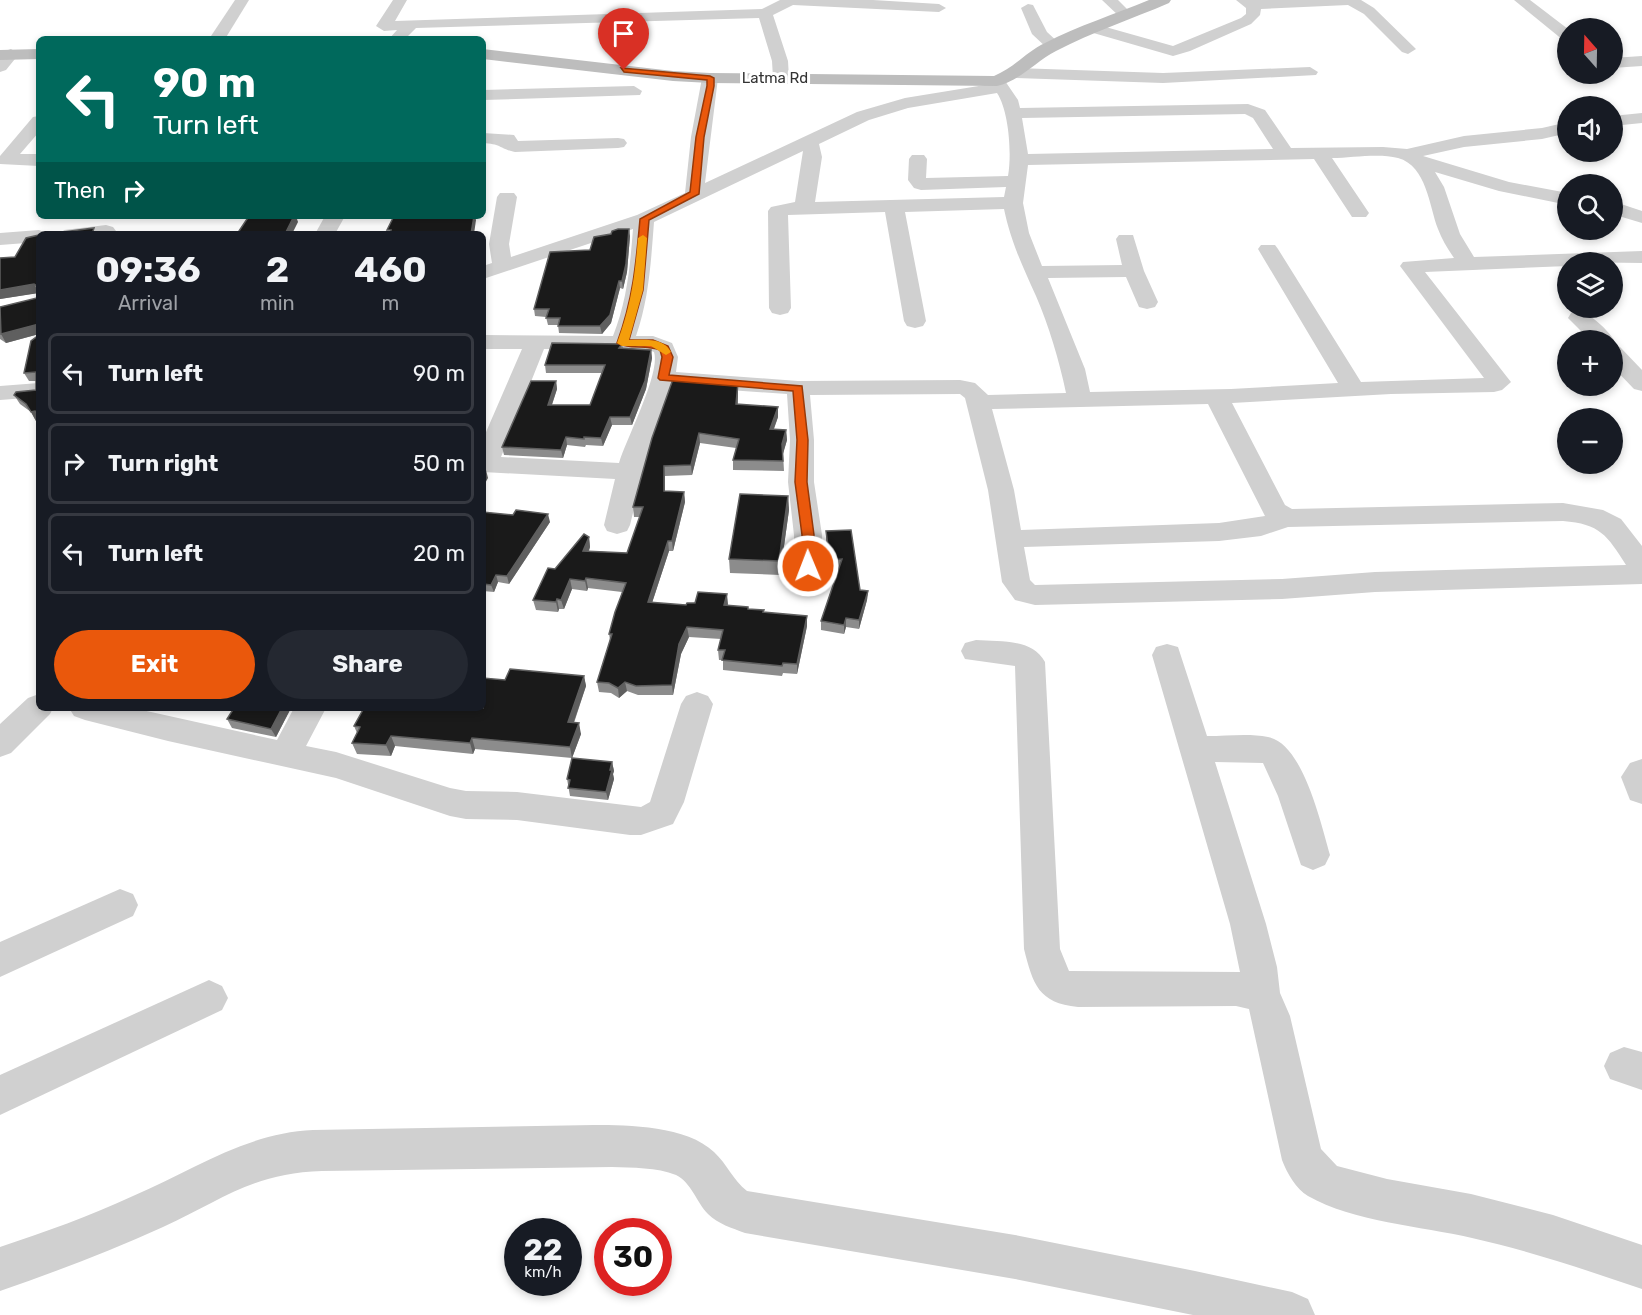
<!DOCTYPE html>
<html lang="en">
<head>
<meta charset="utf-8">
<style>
  :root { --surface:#171b24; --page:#242831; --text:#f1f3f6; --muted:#9ea1a6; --line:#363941; --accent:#ea580c }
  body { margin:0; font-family:Rubik,sans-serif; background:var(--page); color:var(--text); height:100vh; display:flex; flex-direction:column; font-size:22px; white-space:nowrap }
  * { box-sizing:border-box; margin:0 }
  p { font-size:20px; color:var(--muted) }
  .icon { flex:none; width:33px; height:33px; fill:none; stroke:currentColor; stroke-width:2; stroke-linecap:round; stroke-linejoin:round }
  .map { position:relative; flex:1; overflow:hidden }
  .drawer { position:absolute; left:36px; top:231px; width:450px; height:480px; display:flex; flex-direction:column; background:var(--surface); border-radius:9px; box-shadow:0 3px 9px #0003 }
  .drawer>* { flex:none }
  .top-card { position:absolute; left:36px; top:36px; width:450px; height:183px; border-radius:9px; box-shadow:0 3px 9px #0003; background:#00695c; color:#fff; overflow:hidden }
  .needle { width:39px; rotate:340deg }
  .buttons { position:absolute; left:1557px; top:18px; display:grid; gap:12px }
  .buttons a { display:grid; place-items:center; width:66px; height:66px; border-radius:50%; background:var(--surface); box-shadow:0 3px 9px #0003; font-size:30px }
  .speed { position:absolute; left:504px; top:1218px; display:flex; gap:12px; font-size:30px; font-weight:700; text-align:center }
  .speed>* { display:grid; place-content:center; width:78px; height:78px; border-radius:50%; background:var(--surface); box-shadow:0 3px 9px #0003; line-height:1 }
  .speed small { font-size:15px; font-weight:400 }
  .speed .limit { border:9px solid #d22; background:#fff; color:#111 }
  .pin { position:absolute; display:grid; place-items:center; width:51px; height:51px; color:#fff; margin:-62px -26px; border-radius:50% 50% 50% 0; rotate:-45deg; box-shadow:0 0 6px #0007 }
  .pin .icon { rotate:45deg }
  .me { position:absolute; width:66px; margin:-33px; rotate:359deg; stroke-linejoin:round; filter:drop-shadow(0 0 4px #0008) }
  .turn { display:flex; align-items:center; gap:21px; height:126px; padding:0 18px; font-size:27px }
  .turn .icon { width:78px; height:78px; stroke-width:2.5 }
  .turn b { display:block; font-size:42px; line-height:51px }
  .then { display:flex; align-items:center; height:57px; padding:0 18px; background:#0003; gap:12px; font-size:22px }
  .eta { display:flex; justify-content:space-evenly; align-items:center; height:102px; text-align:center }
  .eta b { font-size:36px; font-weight:700; line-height:42px }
  .action { display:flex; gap:12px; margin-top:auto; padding:12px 18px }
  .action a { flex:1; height:69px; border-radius:36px; background:var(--accent); color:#fff; font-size:24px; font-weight:700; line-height:69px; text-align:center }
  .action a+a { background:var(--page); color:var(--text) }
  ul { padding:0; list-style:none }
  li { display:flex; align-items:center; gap:18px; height:81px; margin:0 12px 9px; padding:0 6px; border:3px solid var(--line); border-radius:9px }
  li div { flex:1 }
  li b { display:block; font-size:22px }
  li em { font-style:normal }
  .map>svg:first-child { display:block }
</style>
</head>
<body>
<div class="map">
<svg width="1642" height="1315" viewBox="0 0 1642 1315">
  <rect width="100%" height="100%" fill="#fff"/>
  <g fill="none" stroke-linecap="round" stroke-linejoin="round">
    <!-- street -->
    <g fill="#d0d0d0" fill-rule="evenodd">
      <path d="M235,0H249L225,39H209Z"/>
      <path d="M393,0H407L395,21L762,9L780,0H873L939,4L946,8L939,12L793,5L773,15L788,61L789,78L781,83L773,78L772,61L759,18L416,28L405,39H389L397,30L384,31L376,26Z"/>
      <path d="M1102,0H1118L1133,15L1126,19L1121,18Z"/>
      <path d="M1236,0H1361L1374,8L1416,49L1408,54L1402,52L1364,14L1348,5L1261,9L1260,15L1251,24L1190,51L1173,56L1090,32L1087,29L1095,24L1173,46L1241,18L1246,14V8Z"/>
      <path d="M1514,0H1530L1568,29V42L1563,40Z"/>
      <path d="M1028,4L1033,5L1047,32L1061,45L1059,48H1047L1032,34L1021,8Z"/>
      <path d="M11,49L19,54L6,70L0,72V57L5,51Z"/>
      <path d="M1642,56V66L1612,68V58Z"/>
      <path d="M1310,67L1318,72L1316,75L1163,83L1016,78L1008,73L1016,68L1163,73Z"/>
      <path d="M710,73L718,78L705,183L857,112L905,98L991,84L989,81L991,78H1003L1018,100L1020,108L1248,104L1265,110L1291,148L1383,147L1407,149L1464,136L1542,128L1568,122V133L1542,139L1464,147L1423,156L1509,182L1568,193V205L1499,191L1435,172L1444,187L1460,234L1474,257L1642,251V263L1568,262V266L1425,272L1507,377L1511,382L1502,390L1494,392L1391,394L1232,403L1285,505L1292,509L1563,503L1603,510L1621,519L1642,546V584L1375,592L1282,599L1035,605L1015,600L1002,582L988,490L965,398L960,394L810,395L814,440V482L822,535V579L818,586L808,589L798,586L794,579V535L788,482L790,440L787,394L672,386L647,456L630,525L627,531L617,534L607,531L604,525L615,479L483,472V439L522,349H483V335L613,336C627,301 630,267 633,229L483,279V266L492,263L489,244L497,197L500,193H514L517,197L509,244L511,257L637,215L685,193L691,137L702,78ZM997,93C1009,111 1012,154 1008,176L926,178L927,159L924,155H912L909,159L908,180L914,188L921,190L1006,187L1004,197L815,202L822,157L819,144L869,120L908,108ZM1245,114L1253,118L1273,149L1028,154L1022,118ZM803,151L795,202L771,207L768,211L769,308L772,313L780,315L788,313L791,308L788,215L885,212L904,321L907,326L915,328L923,326L926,321L905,212L1004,209C1011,242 1022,265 1036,296C1049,326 1059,360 1066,393L988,395L975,383L960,380L798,381L676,372L678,357L672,343L653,336H636C649,299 651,261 654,222ZM1332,158C1352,158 1378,153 1398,158C1427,166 1429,206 1438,229C1442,240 1448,249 1454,258L1403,262L1400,266L1484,378L1361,382L1278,249L1275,245H1261L1258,249L1338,383L1231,389L1090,392L1085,369L1048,278L1126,277L1139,307L1147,309L1155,307L1158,302L1144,271L1133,235H1119L1116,239L1122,265L1042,266L1029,233L1023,203L1028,165L1314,159L1352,217H1366L1369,213ZM544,349L649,350L654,352C661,373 626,439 619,463L501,457ZM1208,404L1265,516L1219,523L1021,530L1014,490L992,409ZM1563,521C1600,524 1607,535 1626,565L1375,572L1282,579L1035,585L1030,580L1024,547L1219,541L1261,536L1288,527Z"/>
      <path d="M634,86L642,91L640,95L483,100V90Z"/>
      <path d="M1642,113V123L1612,126V116Z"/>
      <path d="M39,116V132L20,154H39V166L0,164V156L33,117Z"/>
      <path d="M483,133L514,135L518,141L618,138L624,139L627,143L624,147L618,148L515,152C500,149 502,144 483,143Z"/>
      <path d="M1612,201L1642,211V223L1612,214Z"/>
      <path d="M325,216H345L335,234H315Z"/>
      <path d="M106,225L113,227L116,231L114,234H61L64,230Z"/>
      <path d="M39,230L48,234H39V242L0,245V233Z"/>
      <path d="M1579,311C1592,315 1607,329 1614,340L1612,343V340H1590L1568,318L1571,313Z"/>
      <path d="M1612,345L1620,347L1642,370V391L1634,389L1612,366Z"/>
      <path d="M39,383V397L0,400V386Z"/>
      <path d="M976,640C1000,642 1032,638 1045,662L1060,949L1069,971L1240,972L1230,924L1152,655L1156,647L1167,644L1178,647L1207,736C1227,736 1249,733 1268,737C1303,743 1321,824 1330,855L1325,865L1313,870L1301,865L1278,796L1263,763L1215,762L1266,924L1277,967L1280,993L1290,1016L1321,1149L1337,1166L1387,1179L1471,1194L1553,1215L1642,1245V1289C1586,1270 1530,1251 1472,1238C1421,1226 1353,1222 1308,1196C1296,1189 1287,1173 1282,1160L1249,1009L1236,1006L1078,1007C1038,1003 1033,984 1024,949L1015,666L965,659L961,651L965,643Z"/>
      <path d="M697,692L708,696L713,704L684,802L673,824L641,835H630L517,820L466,819L450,816L336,778L168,741L85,720L74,716L69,708H133L277,740L294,708H326L306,746L336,752L450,788L466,791L517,792L641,807L650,802L681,704L686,696Z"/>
      <path d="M39,694V708H53L50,714L11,753L0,757V724L28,698Z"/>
      <path d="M1642,759V804L1630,800L1621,777L1630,763Z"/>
      <path d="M120,889L133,894L138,905L133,916L0,977V942Z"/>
      <path d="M209,980L222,986L228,998L222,1010L0,1115V1075Z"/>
      <path d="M1624,1047L1642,1052V1090L1610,1079L1604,1066L1610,1053Z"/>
      <path d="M594,1125C629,1125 687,1126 714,1152C727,1164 733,1180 747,1191L1015,1235L1195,1271L1292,1292L1308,1299L1315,1315H1193L1015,1279L745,1233C732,1228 718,1224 708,1214C697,1203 691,1182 676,1175C657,1167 632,1168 612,1167L322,1171C253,1173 222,1200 163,1227C110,1251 55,1272 0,1291V1247C45,1232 90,1216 133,1196C193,1170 246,1133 313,1130Z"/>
    </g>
    <!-- secondary -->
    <g fill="#bdbdbd" fill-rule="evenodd">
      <path d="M1149,0H1171L1169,3C1132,19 1092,32 1056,51C1035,62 1021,80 997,86L710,83L673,81L483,59V49L673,71L710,73L994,76C1014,68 1026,52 1045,43C1078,26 1115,14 1149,0Z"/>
      <path d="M39,49V59L0,60V50Z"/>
    </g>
  </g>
  <!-- wall -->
  <g fill="#8c8c8c">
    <path d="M39,235V334L6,343L0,339V307L37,298V293L0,299V258L15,257Z"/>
    <path d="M630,236L627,272L623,289L620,288L611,323L602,334L559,333L558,325H548L546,317L535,316L534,309L590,250Z"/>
    <path d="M39,335V420L36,421L31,412L20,404L14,395L36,390V381H29L24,373Z"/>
    <path d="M622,344L623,348L651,350L652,358L646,389L632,425H612L603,446L586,445L585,447L567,445L563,458L504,455L502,447L556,381L557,389L552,405H590L602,373H546L545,365Z"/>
    <path d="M738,383V404L778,417L774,429L786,430L787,440L783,453L784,471L733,470V460L736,448L700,443L692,475L665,476V491L684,492L685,502L673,551H669L652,603L686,605L727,594V606L764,612L807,626L797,674L783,673L782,676L723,670V660H719L718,650L721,639L689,637L681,654L673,695H638L627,691L619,698L611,693L599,692L597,682L610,640L609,634L622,592L588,588L587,591L572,589L564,609H559L558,612L536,610L533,600L555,569L589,537L590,547L589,551L627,553L640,517H634L633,507L652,438Z"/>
    <path d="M788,496L789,510L780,575L730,573L729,559Z"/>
    <path d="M483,512L550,522L509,584L498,582L494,592L483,591Z"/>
    <path d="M826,531L860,590L868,591L867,600L859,629L846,627L844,634L821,630V621L839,568H830L826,540Z"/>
    <path d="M584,676L586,686L574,723L581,734L572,758L475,749L473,754L395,746L391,756L357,754L352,743L357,733L354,726Z"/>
    <path d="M234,708H291L276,737L232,728L227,719Z"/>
    <path d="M612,762L614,771L613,774L614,779L608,800L570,796L567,779Z"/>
  </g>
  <!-- shaded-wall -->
  <g fill="#5f5f5f">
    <path d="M294,216H296L298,222L292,234H285Z"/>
    <path d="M474,216H475L476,220L474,234H471Z"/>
    <path d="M629,229L630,236L627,272L623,289L622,281Z"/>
    <path d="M619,281L620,288L611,323L602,334L600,326Z"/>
    <path d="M34,284L39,293L0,299V290Z"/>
    <path d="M39,324V334L6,343L1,334Z"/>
    <path d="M651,350L652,358L646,389L632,425L630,417Z"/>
    <path d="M556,381L557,389L549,413L548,405Z"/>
    <path d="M738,383V393L737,413L736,404Z"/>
    <path d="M778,407V417L770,439V429Z"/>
    <path d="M35,411L39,418V420L36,421L31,412Z"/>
    <path d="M610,417L612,425L603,446L601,438Z"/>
    <path d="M786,430L787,440L783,454L782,444Z"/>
    <path d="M699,433L700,443L692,475L691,465Z"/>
    <path d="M566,437L567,445L563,458L561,450Z"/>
    <path d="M664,466L665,476V501L664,491Z"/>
    <path d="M486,470L488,478L483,487V476Z"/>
    <path d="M684,492L685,502L673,551L672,541Z"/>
    <path d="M788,496L789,510L780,575L779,561Z"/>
    <path d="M548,514L550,522L509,584L507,576Z"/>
    <path d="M589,537L590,547L585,560L583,551Z"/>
    <path d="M668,541L669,551L649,612L648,602Z"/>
    <path d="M496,575L498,582L494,592L491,585Z"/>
    <path d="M586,578L588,588L587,591L585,581Z"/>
    <path d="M570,579L572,589L564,609L561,600Z"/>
    <path d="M868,591L867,600L859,629V620Z"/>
    <path d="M727,594L728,604L725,615L724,605Z"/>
    <path d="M557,599L559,609L558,612L556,602Z"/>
    <path d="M807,616V626L797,674V664Z"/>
    <path d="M846,618V627L844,634V625Z"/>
    <path d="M687,627L689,637L681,654L673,695L672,685L679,644Z"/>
    <path d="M584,676L586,686L570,733L568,722Z"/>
    <path d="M625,682L627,691L619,698L618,688Z"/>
    <path d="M282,708H291L276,737L271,729Z"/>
    <path d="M579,723L581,734L572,758L570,747Z"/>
    <path d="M391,736L395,746L391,756L386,745Z"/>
    <path d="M472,738L475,749L473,754L470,743Z"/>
    <path d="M612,762L614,771L613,774L614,779L608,800L606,792Z"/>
  </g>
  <!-- building -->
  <g fill="#1a1a1a" stroke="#5f5f5f" stroke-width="1.5">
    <path d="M249,216H294L285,234H237Z"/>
    <path d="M394,216H474L471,234H390L391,230H387Z"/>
    <path d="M94,228L92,234H48Z"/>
    <path d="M618,229H629L626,264L622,281H619L610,315L600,326H558L560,318H546L549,309H534L550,252L590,250L594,237L611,234L612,231Z"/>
    <path d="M39,235V324L1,334L0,307L37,298V286L34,284L0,290V258L15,257L26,238Z"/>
    <path d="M39,335V414L35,411L31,412L26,404L14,395L16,392L36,390V372L24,373L31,341Z"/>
    <path d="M552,343L622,344L619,348L651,350L645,381L630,417H610L601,438L584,437V439L566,437L561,450L502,447L531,381H556L548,405H590L605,365H545Z"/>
    <path d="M673,379L738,383L736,404L778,407L770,429L786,430L782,444L783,461L733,460L739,439L699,433L691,465L664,466V491L684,492L672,541H668L648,602L686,605L687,603H695L698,592L727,594L724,605L748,607V609L764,610L763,612L807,616L797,664L783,663L782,666L722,660L725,650H718L723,630L687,627L679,644L672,685L636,686L625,682L618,688L609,683L597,682L612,634H609L615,612L626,583L586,578L585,581L570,579L561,600L557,599L556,602L533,600L548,568L555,569L584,534L589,537L583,551L627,553L643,507H633L652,438Z"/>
    <path d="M740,494L788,496L779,561L729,559Z"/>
    <path d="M516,510L548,514L507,576L496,575L491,585L483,584V512L513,515Z"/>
    <path d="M851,530L860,590L868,591L859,620L846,618L844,625L821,621L842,559L830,560L826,531Z"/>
    <path d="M510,669L584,676L568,722L579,723L570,747L472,738L470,743L391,736L386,745L352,743L360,727L354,726L364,708H483V678L505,680Z"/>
    <path d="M234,708H282L271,729L227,719Z"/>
    <path d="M572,758L612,762L610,770H612L606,792L568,788L570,780L567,779Z"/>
  </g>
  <!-- route -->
  <path fill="#ea580c" stroke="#983908" stroke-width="1.5" d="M621,68L710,76L714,78V86L704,137L699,194L649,220L643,290L629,340H653L668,346L673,357L669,375L802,386L808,440L807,482L814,535L813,569L808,570L802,566V535L795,482L797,440L793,391L660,380L658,378L662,357L660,350C646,344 629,350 617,343C633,299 636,265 640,219L690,192L696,137L707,86V80L624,72Z"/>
  <!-- slow -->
  <path fill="#f59e0b" d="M643,235L647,238L643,290L629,340C644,340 663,337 671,352L666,355L651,346H622L617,343C631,306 635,276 638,238Z"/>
  <g text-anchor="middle" stroke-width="6" stroke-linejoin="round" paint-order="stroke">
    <!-- far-street labels -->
    <g font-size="15" fill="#333" stroke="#fff">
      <text x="775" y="83">Latma Rd</text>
    </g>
  </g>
</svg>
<div class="buttons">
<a><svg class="needle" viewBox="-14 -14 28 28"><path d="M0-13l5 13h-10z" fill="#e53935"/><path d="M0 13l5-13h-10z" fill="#9ea1a6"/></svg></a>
<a><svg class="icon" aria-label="sound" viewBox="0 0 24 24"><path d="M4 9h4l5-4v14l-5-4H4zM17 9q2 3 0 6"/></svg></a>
<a><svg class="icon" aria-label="search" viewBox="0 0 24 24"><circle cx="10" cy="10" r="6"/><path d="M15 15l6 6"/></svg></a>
<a><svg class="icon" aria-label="layers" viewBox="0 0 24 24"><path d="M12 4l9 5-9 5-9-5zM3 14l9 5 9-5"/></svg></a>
<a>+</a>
<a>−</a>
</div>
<div class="speed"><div>22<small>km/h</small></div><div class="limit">30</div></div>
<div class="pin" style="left:624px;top:70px;background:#d93025"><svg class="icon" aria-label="arrive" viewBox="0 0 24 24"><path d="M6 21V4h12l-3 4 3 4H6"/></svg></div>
<svg class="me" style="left:808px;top:566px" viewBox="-20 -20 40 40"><circle r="17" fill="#ea580c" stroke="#fff" stroke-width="3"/><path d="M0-11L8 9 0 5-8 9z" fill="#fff"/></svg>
<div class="top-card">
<div class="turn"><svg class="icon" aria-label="left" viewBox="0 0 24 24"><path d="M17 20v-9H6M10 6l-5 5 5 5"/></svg><div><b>90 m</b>Turn left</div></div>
<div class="then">Then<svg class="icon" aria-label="right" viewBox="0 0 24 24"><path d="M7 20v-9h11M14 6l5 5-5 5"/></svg></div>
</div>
<section class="drawer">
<div class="eta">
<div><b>09:36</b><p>Arrival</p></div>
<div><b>2</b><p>min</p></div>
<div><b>460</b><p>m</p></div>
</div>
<ul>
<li><svg class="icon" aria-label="left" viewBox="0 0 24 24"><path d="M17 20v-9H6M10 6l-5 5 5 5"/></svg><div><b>Turn left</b></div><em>90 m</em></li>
<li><svg class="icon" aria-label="right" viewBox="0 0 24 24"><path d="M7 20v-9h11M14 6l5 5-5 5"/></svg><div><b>Turn right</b></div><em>50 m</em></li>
<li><svg class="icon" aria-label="left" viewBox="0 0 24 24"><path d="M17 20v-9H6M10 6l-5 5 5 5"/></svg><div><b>Turn left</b></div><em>20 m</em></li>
</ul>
<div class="action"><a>Exit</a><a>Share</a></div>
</section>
</div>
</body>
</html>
